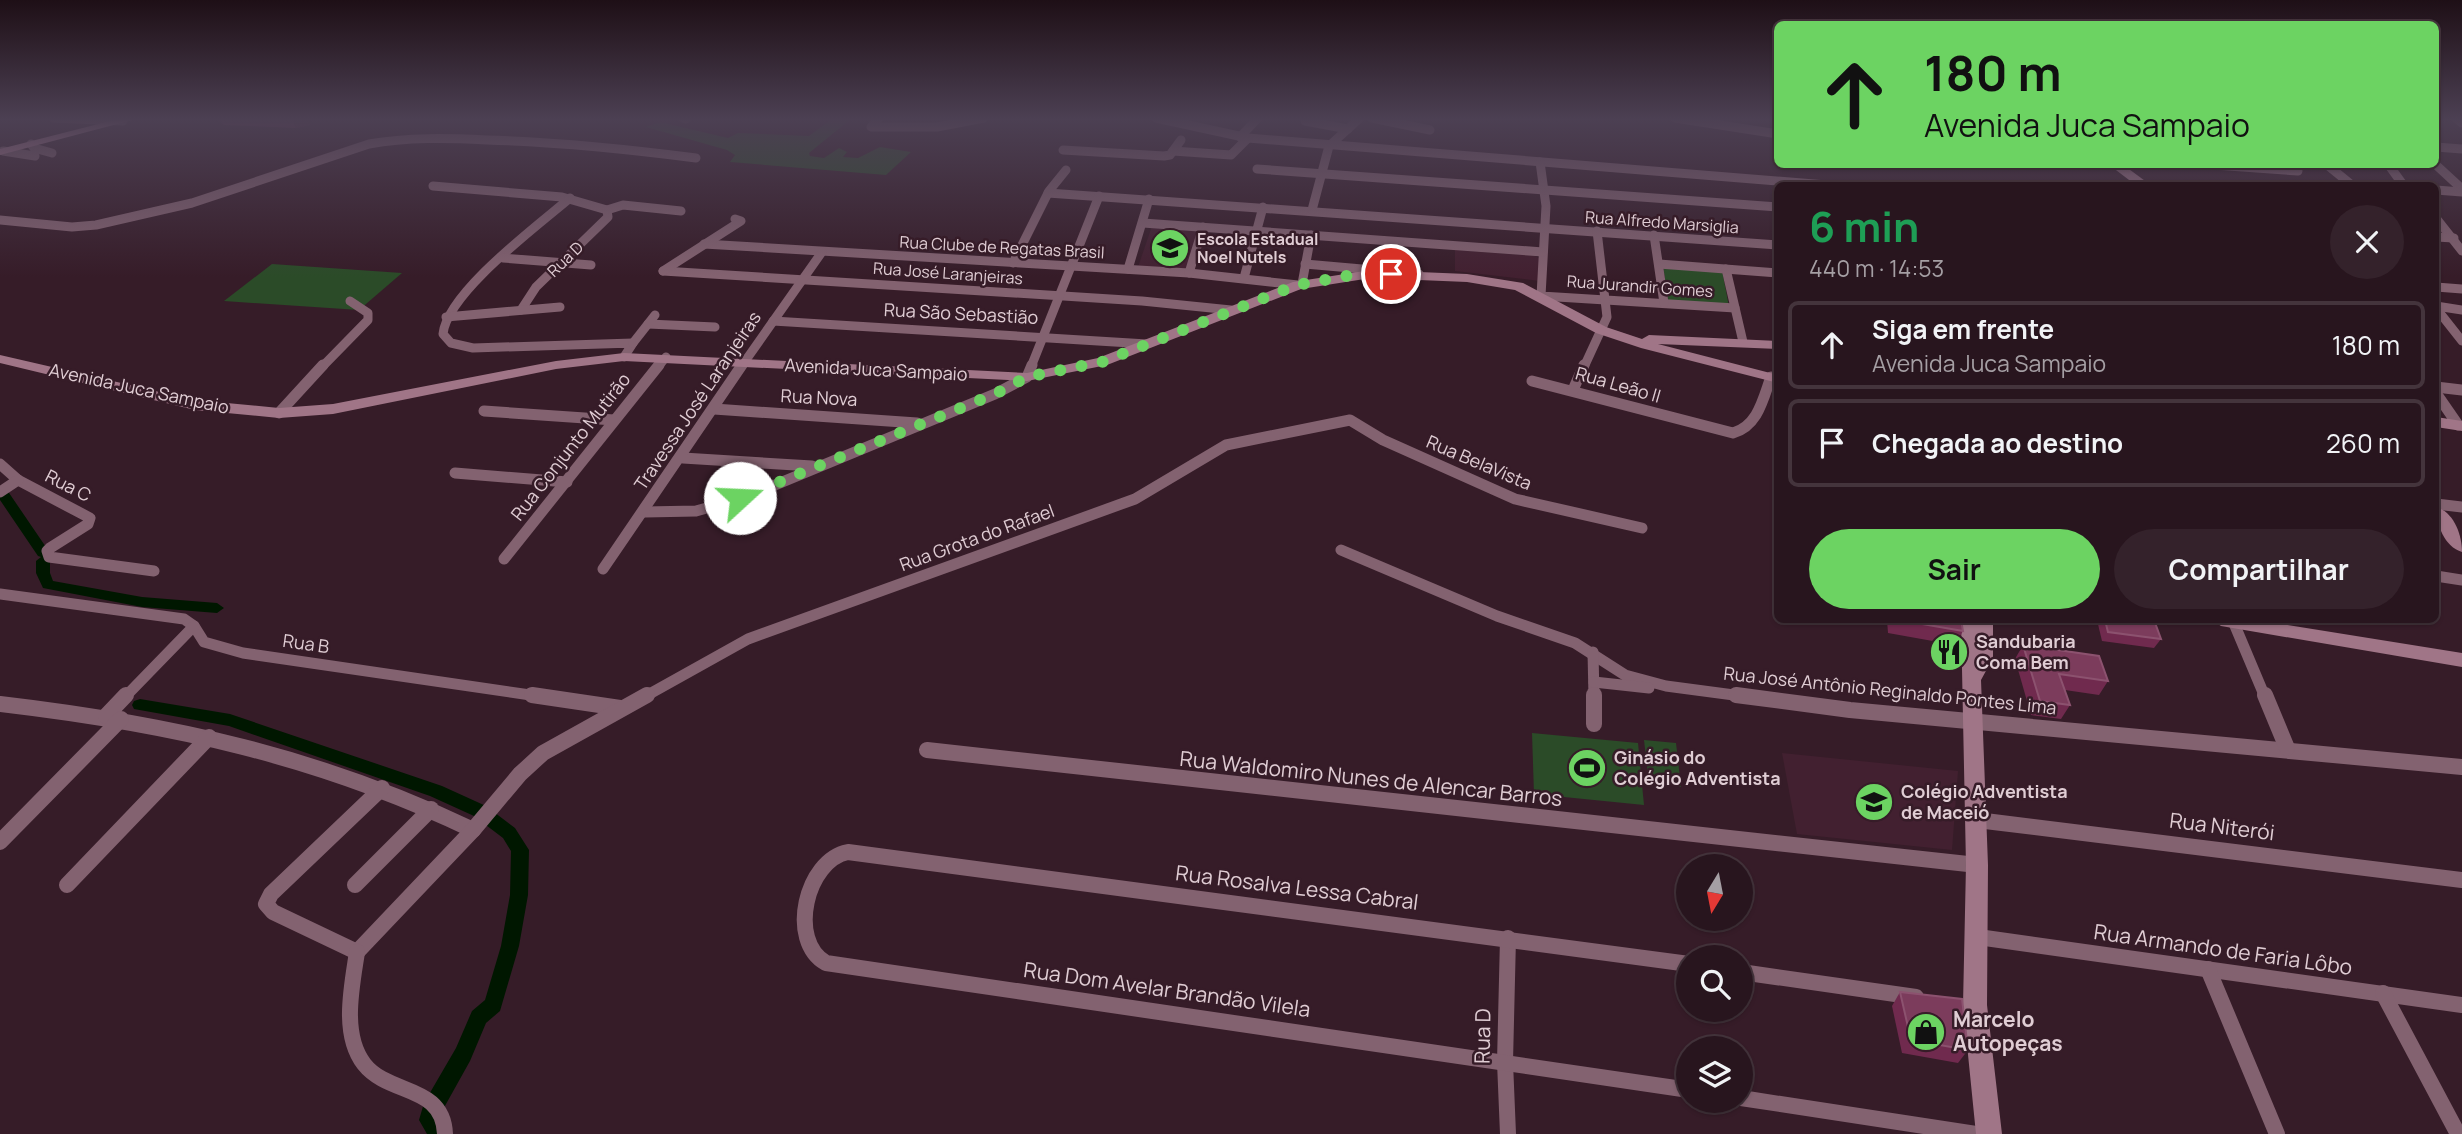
<!DOCTYPE html>
<html lang="pt">
<head>
<meta charset="utf-8">
<style>
  :root { --surface:#28151e; --page:#34222b; --text:#f1f3f6; --muted:#a59fa4; --line:#44343c; --accent:#6cd362 }
  body { margin:0; font-family:Manrope,sans-serif; background:var(--page); color:var(--text); height:100vh; display:flex; flex-direction:column; font-size:26px; white-space:nowrap }
  * { box-sizing:border-box; margin:0 }
  p { font-size:23px; color:var(--muted) }
  .icon { flex:none; width:38px; height:38px; fill:none; stroke:currentColor; stroke-width:2; stroke-linecap:round; stroke-linejoin:round }
  .map { position:relative; flex:1; overflow:hidden }
  .sheet { position:absolute; left:1774px; top:182px; width:665px; height:441px; display:flex; flex-direction:column; background:var(--surface); border-radius:10px; box-shadow:0 2px 5px #0004,0 0 0 2px var(--line) }
  .sheet>* { flex:none }
  .hud { position:absolute; left:1774px; top:21px; width:665px; height:147px; border-radius:10px; box-shadow:0 2px 5px #0004,0 0 0 2px var(--line); background:#6cd362; color:#111; overflow:hidden }
  .needle { width:46px; rotate:190deg }
  .fabs { position:absolute; left:1676px; top:854px; display:grid; gap:14px }
  .fabs a { display:grid; place-items:center; width:77px; height:77px; border-radius:50%; background:var(--surface); box-shadow:0 2px 5px #0004,0 0 0 2px var(--line); font-size:35px }
  .pin { position:absolute; display:grid; place-items:center; width:60px; height:60px; color:#fff; margin:-30px; border:4px solid #fff; border-radius:50%; box-shadow:0 2px 7px #0007 }
  .me { position:absolute; width:77px; margin:-38px; rotate:70deg; stroke-linejoin:round; filter:drop-shadow(0 0 5px #0008) }
  .turn { display:flex; align-items:center; gap:24px; height:147px; padding:0 35px; font-size:32px }
  .turn .icon { width:91px; height:91px; stroke-width:2.5 }
  .turn b { display:block; font-size:49px; line-height:60px }
  .round { display:grid; place-items:center; flex:none; width:74px; height:74px; border-radius:37px; background:var(--page) }
  .summary { display:flex; align-items:center; justify-content:space-between; height:119px; padding:0 35px }
  h1 { font-size:42px; font-weight:700; line-height:52px; color:#1e9e55 }
  .cta { display:flex; gap:14px; margin-top:auto; padding:14px 35px }
  .cta a { flex:1; height:80px; border-radius:42px; background:var(--accent); color:#111; font-size:28px; font-weight:700; line-height:80px; text-align:center }
  .cta a+a { background:var(--page); color:var(--text) }
  ul { padding:0; list-style:none }
  li { display:flex; align-items:center; gap:21px; height:88px; margin:0 14px 10px; padding:0 21px; border:4px solid var(--line); border-radius:10px }
  li div { flex:1 }
  li b { display:block; font-size:26px }
  li em { font-style:normal }
  .map>svg:first-child { display:block }
</style>
</head>
<body>
<div class="map">
<svg width="2462" height="1134" viewBox="0 0 2462 1134">
  <rect width="100%" height="100%" fill="#361c28"/>
  <!-- built -->
  <g fill="#422030">
    <path d="M1152,226L1201,230L1188,270L1138,267Z"/>
    <path d="M1455,250L1535,256L1539,258L1540,281L1455,271Z"/>
    <path d="M1782,753L1958,771L1952,850L1797,834Z"/>
  </g>
  <!-- green -->
  <g fill="#2b4b28">
    <path d="M833,118H852L809,153L810,156L824,158L839,148L847,152L843,157L858,158L880,147L911,152L886,175L730,162L735,155L727,150L646,127L660,122L728,138L738,133L809,136Z"/>
    <path d="M272,264L402,273L359,310L224,301Z"/>
    <path d="M1663,265L1722,270L1729,307L1668,301Z"/>
    <path d="M1532,733L1638,743L1644,805L1534,794Z"/>
    <path d="M1644,740L1676,743L1681,787L1649,783Z"/>
  </g>
  <g fill="none" stroke-linecap="round" stroke-linejoin="round">
    <!-- canal -->
    <g fill="#001700" fill-rule="evenodd">
      <path d="M0,486L5,487L50,553L45,557L50,561V573L53,581L142,597L217,603L224,608L217,613L142,607L43,588L36,573V561L41,557L38,556L0,500Z"/>
      <path d="M140,699L230,714L442,786L486,806L515,828L529,850L528,895L519,946L500,1011L486,1023L470,1061L441,1113L440,1117L450,1134H427L419,1120L424,1103L456,1048L472,1011L485,1000L501,946L510,895L511,851L503,838L474,816L430,796L229,726L134,709L132,705L134,701Z"/>
    </g>
    <!-- street-far2 -->
    <g stroke="#836270" stroke-width="9">
      <path d="M53,118L123,121"/>
      <path d="M683,118L686,119"/>
      <path d="M879,118L871,127H937L984,118"/>
      <path d="M1156,118L1248,138L1839,186"/>
      <path d="M1372,118L1430,130"/>
      <path d="M1675,118L1778,134"/>
      <path d="M2456,118L2462,123"/>
      <path d="M1305,121L1348,129"/>
      <path d="M1240,137L1258,118"/>
      <path d="M31,144L34,148L52,153"/>
      <path d="M2436,147L2462,149"/>
      <path d="M1063,150L1164,156L1170,155L1181,140"/>
      <path d="M3,151L35,156"/>
      <path d="M1173,151L1231,155L1248,138"/>
      <path d="M1540,162L1546,206L1541,296L1735,308"/>
      <path d="M2200,164L2298,171"/>
      <path d="M2326,164L2353,186"/>
      <path d="M2388,164L2404,186"/>
      <path d="M2435,164L2462,189"/>
      <path d="M1257,169L1778,207"/>
      <path d="M433,186L562,197L607,210L623,205L681,211"/>
      <path d="M2436,190L2462,192"/>
      <path d="M1048,193L1778,245"/>
      <path d="M570,198C537,226 447,293 443,334L451,343L473,348L633,343L624,357"/>
      <path d="M1312,210L1329,146L1360,118"/>
      <path d="M2436,218L2462,251"/>
      <path d="M0,220L72,227L96,225L192,203L369,144C408,137 447,138 487,140C557,142 626,149 696,158"/>
      <path d="M1143,223L1543,252"/>
      <path d="M1654,235L1664,303"/>
      <path d="M2436,237L2454,238"/>
      <path d="M704,244L1189,273L1298,285"/>
      <path d="M503,258L591,265"/>
      <path d="M1013,263L1049,191L1066,170"/>
      <path d="M1305,264L1419,274"/>
      <path d="M1659,264L1778,273"/>
      <path d="M1128,269L1149,199"/>
      <path d="M1726,269L1743,342"/>
      <path d="M663,271L1142,301L1231,310"/>
      <path d="M663,271L741,221L735,219"/>
      <path d="M1189,273L1203,227"/>
      <path d="M1244,278L1263,207"/>
      <path d="M1302,284L1311,235"/>
      <path d="M2436,287L2462,289"/>
      <path d="M2436,306L2462,310"/>
      <path d="M2436,308L2462,341"/>
      <path d="M521,310L536,287L608,217L607,210"/>
      <path d="M446,317L560,307"/>
      <path d="M773,321L1147,344"/>
      <path d="M648,324L715,327"/>
      <path d="M633,343L655,315"/>
      <path d="M322,367L368,320V313L350,301"/>
      <path d="M658,367L666,357"/>
      <path d="M741,367L822,252"/>
      <path d="M1031,367L1099,196"/>
      <path d="M1584,367L1607,317L1597,231"/>
    </g>
    <!-- street-far1 -->
    <g stroke="#836270" stroke-width="11">
      <path d="M1532,381L1733,433C1758,426 1763,399 1771,377"/>
      <path d="M2436,387L2462,390"/>
      <path d="M1573,390L1584,365"/>
      <path d="M2436,393L2458,425"/>
      <path d="M714,409L917,423"/>
      <path d="M484,411L614,420"/>
      <path d="M279,413L323,365"/>
      <path d="M683,458L812,466"/>
      <path d="M0,464L18,480L90,518L88,524L50,548L47,551L49,557L154,571"/>
      <path d="M455,473L567,482"/>
      <path d="M0,492L18,480"/>
      <path d="M2436,504L2462,507"/>
      <path d="M645,512L696,511L746,497L995,394L1027,377L1032,365"/>
      <path d="M1341,550L1497,616L1575,643L1625,675L1666,686L1749,697"/>
      <path d="M504,559L659,365"/>
      <path d="M603,569L742,365"/>
      <path d="M2436,576L2462,580"/>
      <path d="M0,594L184,619L194,626L204,642L243,653L544,697"/>
      <path d="M2233,621L2265,697"/>
      <path d="M1593,652L1594,697"/>
      <path d="M1594,682L1649,688"/>
      <path d="M125,697L194,626"/>
      <path d="M644,697L748,639L1135,499L1226,445L1350,420L1383,440L1515,499L1642,528"/>
    </g>
    <!-- street -->
    <g stroke="#836270" stroke-width="16">
      <path d="M532,695L620,708"/>
      <path d="M1594,695V724"/>
      <path d="M1736,695L1850,710L2462,767"/>
      <path d="M2265,695L2287,748"/>
      <path d="M0,704C170,724 318,756 473,830"/>
      <path d="M106,716L126,695"/>
      <path d="M927,750L1977,865"/>
      <path d="M1977,820L2462,880"/>
      <path d="M0,842L121,719"/>
      <path d="M67,885L209,737"/>
      <path d="M355,885L431,809"/>
      <path d="M1978,937L2462,1005"/>
      <path d="M1508,938L1505,1062L1508,1134"/>
      <path d="M357,952L473,830L520,774L543,753L647,695"/>
      <path d="M357,952L273,912L266,904L271,894L382,788"/>
      <path d="M357,952C352,986 341,1034 364,1064C389,1096 443,1084 445,1134"/>
      <path d="M1689,964L848,852C806,860 787,941 826,963L1689,1090"/>
      <path d="M2208,969L2277,1134"/>
      <path d="M1741,972L1916,997"/>
      <path d="M2383,993L2458,1134"/>
      <path d="M1741,1098L1976,1134"/>
    </g>
    <!-- secondary -->
    <g fill="#a07587" fill-rule="evenodd">
      <path d="M2108,164H2122L2152,186H2137Z"/>
      <path d="M1371,270L1467,274L1523,283L1606,327L1642,339L1649,335L1778,341V349L1658,344L1778,375V383L1641,348L1596,333L1515,290L1467,282L1371,278L1301,289L1107,365L1027,381L624,361L556,369L333,414L279,418L195,410L0,363V355L195,400L279,408L333,404L556,361L624,353L1027,373L1098,358L1293,282Z"/>
      <path d="M2436,417L2462,421V431L2436,427Z"/>
      <path d="M2436,507C2454,512 2462,535 2462,552C2444,547 2436,523 2436,507Z"/>
      <path d="M1961,620H1993V658L1981,680L1988,865L1987,1005L2002,1134H1976L1963,1005L1966,865Z"/>
      <path d="M2212,620H2257L2462,653V667L2221,626Z"/>
    </g>
    <!-- primary -->
    <path fill="#be879f" fill-rule="evenodd" d="M122,118H140L0,155V149Z"/>
  </g>
  <!-- wall -->
  <g fill="#702a4e">
    <path d="M216,118H315L308,120L310,125L296,128L224,125Z"/>
    <path d="M1887,620H1961L1963,631L1955,645L1888,633Z"/>
    <path d="M2097,620H2154L2161,639L2154,648L2102,641Z"/>
    <path d="M2023,645L2108,681L2099,695L2065,690L2070,705L2061,719L2031,715L2015,659Z"/>
    <path d="M1900,992L1968,1050L1958,1063L1902,1053L1892,1006Z"/>
  </g>
  <!-- shaded-wall -->
  <path fill="#541d39" d="M291,118H315L308,120L310,125L296,128Z"/>
  <!-- building -->
  <g fill="#7c3c5c" stroke="#8c526f" stroke-width="2">
    <path d="M1899,620H1961L1963,631Z"/>
    <path d="M2105,620H2154L2161,639L2108,632Z"/>
    <path d="M2023,645L2099,656L2108,681L2059,674L2070,705L2040,701Z"/>
    <path d="M1900,992L1962,999L1968,1050L1911,1040Z"/>
  </g>
  <!-- sky -->
  <linearGradient id="sky" x2="0" y2="1"><stop stop-color="#1e0f16"/><stop offset="0.43" stop-color="#4c4053"/><stop offset="1" stop-color="#4c4053" stop-opacity="0"/></linearGradient>
  <rect width="2462" height="277" fill="url(#sky)"/>
  <g fill="none" stroke-linecap="round" stroke-linejoin="round">
    <!-- route -->
    <path stroke="#6cd362" stroke-width="12" stroke-dasharray="0 21.6" d="M740,498L995,394L1027,377L1102,362L1297,285L1352,275L1391,274"/>
  </g>
  <!-- icons -->
  <defs>
    <g id="school-disc" transform="scale(2.0125)"><circle r="9.5" fill="#6cd362" stroke="#361c28"/><path d="M0-5L7-2L0 1L-7-2ZM-4 1L0 2.5L4 1V4Q0 6-4 4Z" fill="#111"/></g>
    <g id="restaurant-disc" transform="scale(2.0125)"><circle r="9.5" fill="#6cd362" stroke="#361c28"/><path d="M-5-6h1v4h1v-4h1v4h1v-4h1v5L-1.5 .5V6h-2V.5L-5-1ZM5-6V6H3V1.5H1.5Q1.5-4 5-6Z" fill="#111"/></g>
    <g id="stadium-disc" transform="scale(2.0125)"><circle r="9.5" fill="#6cd362" stroke="#361c28"/><path d="M0-5a6.5 5 0 1 0 0 10a6.5 5 0 1 0 0-10ZM-3.5-1.8h7v3.6h-7Z" fill="#111"/></g>
    <g id="shop-disc" transform="scale(2.0125)"><circle r="9.5" fill="#6cd362" stroke="#361c28"/><path d="M-5-2.5h2.3a2.7 3.5 0 0 1 5.4 0H5L5.5 6h-11ZM-1.5-2.5h3a1.5 2.3 0 0 0-3 0Z" fill="#111"/></g>
  </defs>
  <g fill-rule="evenodd">
    <use href="#school-disc" x="1170" y="248"/>
    <use href="#restaurant-disc" x="1949" y="652"/>
    <use href="#stadium-disc" x="1587" y="768"/>
    <use href="#school-disc" x="1874" y="802"/>
    <use href="#shop-disc" x="1926" y="1032"/>
  </g>
  <g text-anchor="middle" stroke-width="5" stroke-linejoin="round" paint-order="stroke">
    <!-- far-street labels -->
    <g font-size="16" fill="#e0cdd4" stroke="#361c28">
      <text transform="translate(1662 222) rotate(4)" y="6">Rua Alfredo Marsiglia</text>
      <text transform="translate(1002 247) rotate(3)" y="6">Rua Clube de Regatas Brasil</text>
      <text transform="translate(565 259) rotate(-44)" y="6">Rua D</text>
      <text transform="translate(948 273) rotate(4)" y="6">Rua José Laranjeiras</text>
      <text transform="translate(1640 286) rotate(4)" y="6">Rua Jurandir Gomes</text>
    </g>
    <!-- far-poi labels -->
    <g font-size="16" font-weight="bold" fill="#e0cdd4" stroke="#361c28" text-anchor="start">
      <text x="1197" y="245">Escola Estadual<tspan x="1197" dy="18">Noel Nutels</tspan></text>
    </g>
    <!-- street labels -->
    <g font-size="18" fill="#e0cdd4" stroke="#361c28">
      <text transform="translate(961 314) rotate(3)" y="6">Rua São Sebastião</text>
      <text transform="translate(876 370) rotate(3)" y="6">Avenida Juca Sampaio</text>
      <text transform="translate(1618 385) rotate(16)" y="6">Rua Leão II</text>
      <text transform="translate(139 389) rotate(12)" y="6">Avenida Juca Sampaio</text>
      <text transform="translate(819 398) rotate(3)" y="6">Rua Nova</text>
      <text transform="translate(698 401) rotate(-56)" y="6">Travessa José Laranjeiras</text>
      <text transform="translate(571 447) rotate(-52)" y="6">Rua Conjunto Mutirão</text>
      <text transform="translate(1479 463) rotate(23)" y="6">Rua BelaVista</text>
      <text transform="translate(68 486) rotate(27)" y="6">Rua C</text>
      <text transform="translate(977 538) rotate(-20)" y="6">Rua Grota do Rafael</text>
      <text transform="translate(306 644) rotate(8)" y="6">Rua B</text>
      <text transform="translate(1890 691) rotate(6)" y="6">Rua José Antônio Reginaldo Pontes Lima</text>
    </g>
    <!-- poi labels -->
    <g font-size="18" font-weight="bold" fill="#e0cdd4" stroke="#361c28" text-anchor="start">
      <text x="1976" y="648">Sandubaria<tspan x="1976" dy="21">Coma Bem</tspan></text>
      <text x="1614" y="764">Ginásio do<tspan x="1614" dy="21">Colégio Adventista</tspan></text>
      <text x="1901" y="798">Colégio Adventista<tspan x="1901" dy="21">de Maceió</tspan></text>
    </g>
    <!-- near-street labels -->
    <g font-size="21" fill="#e0cdd4" stroke="#361c28">
      <text transform="translate(1371 779) rotate(6)" y="7">Rua Waldomiro Nunes de Alencar Barros</text>
      <text transform="translate(2222 827) rotate(7)" y="7">Rua Niterói</text>
      <text transform="translate(1297 888) rotate(7)" y="7">Rua Rosalva Lessa Cabral</text>
      <text transform="translate(2223 950) rotate(8)" y="7">Rua Armando de Faria Lôbo</text>
      <text transform="translate(1167 990) rotate(8)" y="7">Rua Dom Avelar Brandão Vilela</text>
      <text transform="translate(1483 1036) rotate(-89)" y="7">Rua D</text>
    </g>
    <!-- near-poi labels -->
    <g font-size="21" font-weight="bold" fill="#e0cdd4" stroke="#361c28" text-anchor="start">
      <text x="1953" y="1027">Marcelo<tspan x="1953" dy="24">Autopeças</tspan></text>
    </g>
  </g>
</svg>
<div class="fabs">
<a><svg class="needle" viewBox="-14 -14 28 28"><path d="M0-13l5 13h-10z" fill="#e53935"/><path d="M0 13l5-13h-10z" fill="#a59fa4"/></svg></a>
<a><svg class="icon" aria-label="search" viewBox="0 0 24 24"><circle cx="10" cy="10" r="6"/><path d="M15 15l6 6"/></svg></a>
<a><svg class="icon" aria-label="layers" viewBox="0 0 24 24"><path d="M12 4l9 5-9 5-9-5zM3 14l9 5 9-5"/></svg></a>
</div>
<div class="pin" style="left:1391px;top:274px;background:#d93025"><svg class="icon" aria-label="arrive" viewBox="0 0 24 24"><path d="M6 21V4h12l-3 4 3 4H6"/></svg></div>
<svg class="me" style="left:740px;top:498px" viewBox="-20 -20 40 40"><circle r="19" fill="#fff"/><path d="M0-13L10 11 0 6-10 11z" fill="#6cd362"/></svg>
<div class="hud">
<div class="turn"><svg class="icon" aria-label="ahead" viewBox="0 0 24 24"><path d="M12 20V5M6 11l6-6 6 6"/></svg><div><b>180 m</b>Avenida Juca Sampaio</div></div>
</div>
<section class="sheet">
<div class="summary"><div><h1>6 min</h1><p>440 m · 14:53</p></div><a class="round"><svg class="icon" aria-label="close" viewBox="0 0 24 24"><path d="M6 6l12 12M18 6L6 18"/></svg></a></div>
<ul>
<li><svg class="icon" aria-label="ahead" viewBox="0 0 24 24"><path d="M12 20V5M6 11l6-6 6 6"/></svg><div><b>Siga em frente</b><p>Avenida Juca Sampaio</p></div><em>180 m</em></li>
<li><svg class="icon" aria-label="arrive" viewBox="0 0 24 24"><path d="M6 21V4h12l-3 4 3 4H6"/></svg><div><b>Chegada ao destino</b></div><em>260 m</em></li>
</ul>
<div class="cta"><a>Sair</a><a>Compartilhar</a></div>
</section>
</div>
</body>
</html>
